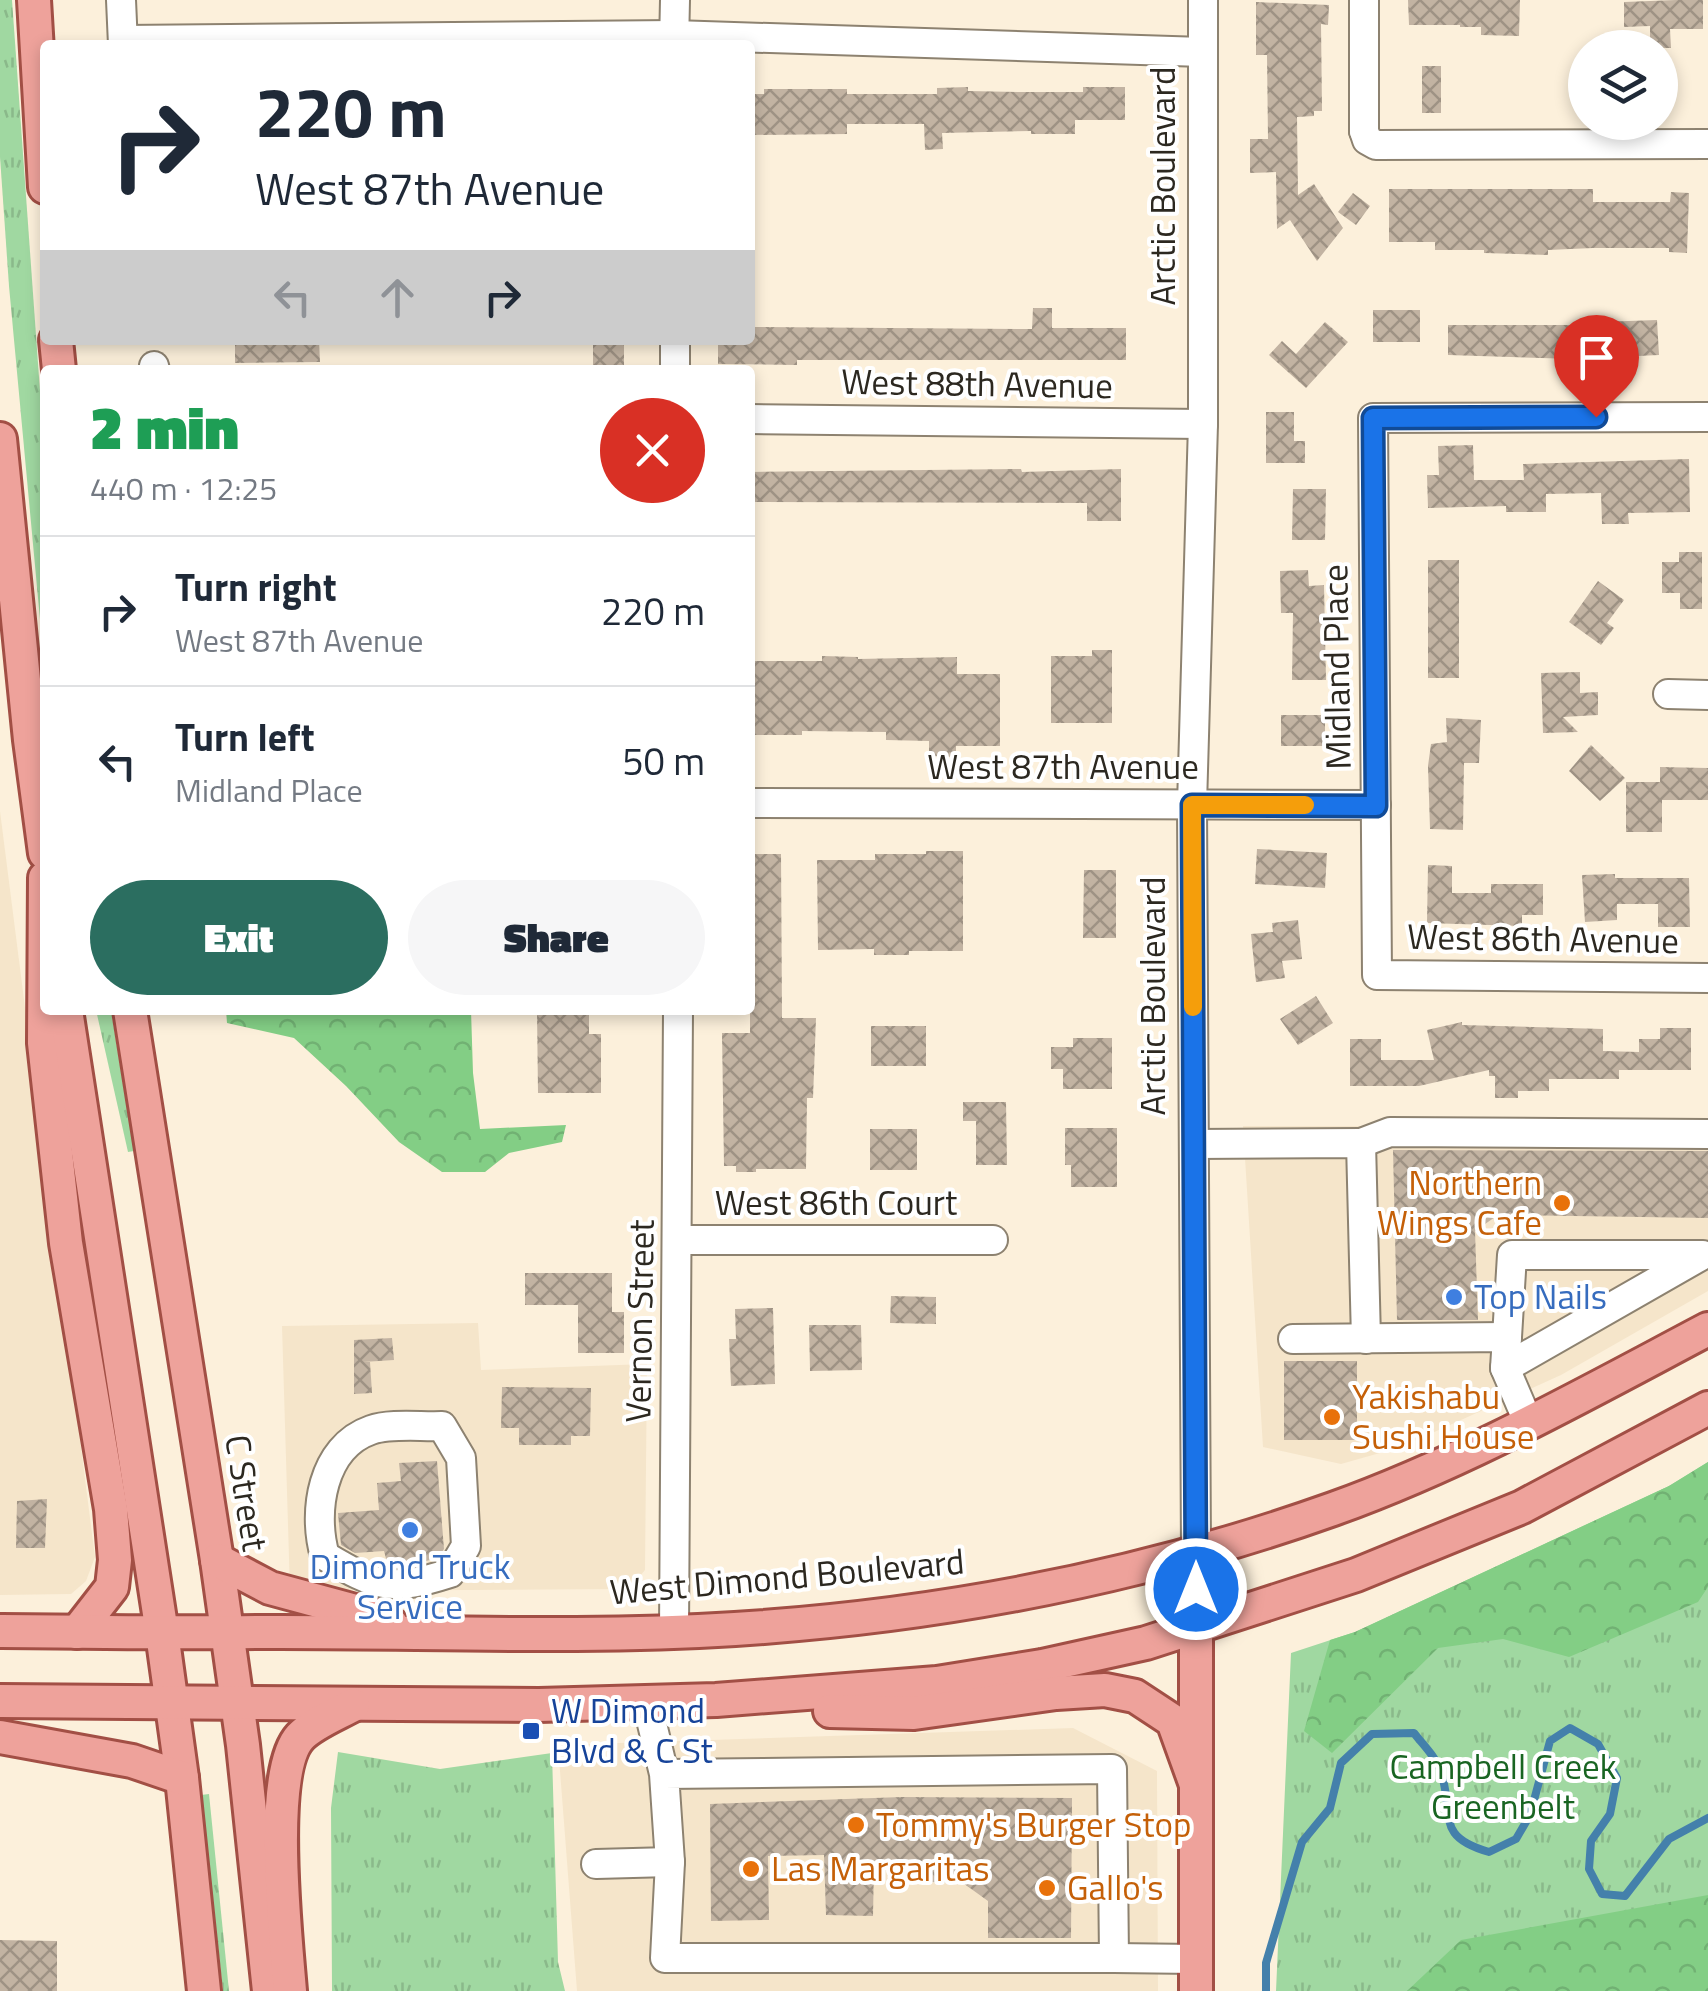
<!DOCTYPE html>
<html lang="en">
<head>
<meta charset="utf-8">
<style>
  :root { --surface:#fff; --page:#f6f6f7; --text:#1f2937; --muted:#747a83; --line:#e0e1e3; --accent:#2b6e60 }
  body { margin:0; font-family:"Titillium Web",sans-serif; background:var(--page); color:var(--text); height:100vh; display:flex; flex-direction:column; font-size:38px; white-space:nowrap }
  * { box-sizing:border-box; margin:0 }
  p { font-size:32px; color:var(--muted) }
  .icon { flex:none; width:55px; height:55px; fill:none; stroke:currentColor; stroke-width:2; stroke-linecap:round; stroke-linejoin:round }
  .map { position:relative; flex:1; overflow:hidden }
  .drawer { position:absolute; left:40px; top:365px; width:715px; height:650px; display:flex; flex-direction:column; background:var(--surface); border-radius:10px; box-shadow:0 5px 15px #0003 }
  .drawer>* { flex:none }
  .hud { position:absolute; left:40px; top:40px; width:715px; height:305px; border-radius:10px; box-shadow:0 5px 15px #0003; background:#fff; color:var(--text); overflow:hidden }
  .controls { position:absolute; left:1568px; top:30px; display:grid; gap:20px }
  .controls a { display:grid; place-items:center; width:110px; height:110px; border-radius:50%; background:var(--surface); box-shadow:0 5px 15px #0003; font-size:50px }
  .pin { position:absolute; display:grid; place-items:center; width:85px; height:85px; color:#fff; margin:-102px -42px; border-radius:50% 50% 50% 0; rotate:-45deg; box-shadow:0 0 10px #0007 }
  .pin .icon { rotate:45deg }
  .me { position:absolute; width:110px; margin:-55px; rotate:0deg; stroke-linejoin:round; filter:drop-shadow(0 0 8px #0008) }
  .turn { display:flex; align-items:center; gap:35px; height:210px; padding:0 50px; font-size:45px }
  .turn .icon { width:130px; height:130px; stroke-width:2.5 }
  .turn b { display:block; font-size:70px; line-height:85px }
  .lanes { display:flex; align-items:center; height:95px; padding:0 50px; background:#0003; justify-content:center; gap:50px; direction:ltr }
  .lanes .off { opacity:.35 }
  .round { display:grid; place-items:center; flex:none; width:105px; height:105px; border-radius:52px; background:var(--page) }
  .overview { display:flex; align-items:center; justify-content:space-between; height:170px; padding:0 50px }
  h1 { font-size:60px; font-weight:800; line-height:75px; color:#1e9e55 }
  .button { display:flex; gap:20px; margin-top:auto; padding:20px 50px }
  .button a { flex:1; height:115px; border-radius:60px; background:var(--accent); color:#fff; font-size:40px; font-weight:800; line-height:115px; text-align:center }
  .button a+a { background:var(--page); color:var(--text) }
  ul { padding:0; list-style:none }
  li { display:flex; align-items:center; gap:30px; height:150px; padding:0 50px; border-top:2px solid var(--line) }
  li div { flex:1 }
  li b { display:block; font-size:38px }
  li em { font-style:normal }
  .map>svg:first-child { display:block }
</style>
</head>
<body>
<div class="map">
<svg width="1708" height="1991" viewBox="0 0 1708 1991">
  <defs>
    <pattern id="grass-tufts" width="24" height="20" patternUnits="userSpaceOnUse" patternTransform="scale(2.5)"><rect width="24" height="20" fill="#a0d8a1"/><path d="M3 7l-1-3M5 7V3M7 7l1-3M15 17l-1-3M17 17v-4M19 17l1-3" fill="none" stroke="#8ab98a"/></pattern>
    <pattern id="forest-crowns" width="20" height="18" patternUnits="userSpaceOnUse" patternTransform="scale(2.5)"><rect width="20" height="18" fill="#83ce85"/><path d="M2 6a3 3 0 1 1 6 0M12 15a3 3 0 1 1 6 0" fill="none" stroke="#71b173"/></pattern>
    <pattern id="building-cross-hatch" width="8" height="8" patternUnits="userSpaceOnUse" patternTransform="scale(2.5)"><rect width="8" height="8" fill="#c2b3a2"/><path d="M0 0l8 8M0 8l8-8" fill="none" stroke="#9e9284"/></pattern>
  </defs>
  <rect width="100%" height="100%" fill="#fcf0db"/>
  <!-- built -->
  <g fill="#f5e5ca">
    <path d="M0,811L95,1557L86,1581L71,1594L0,1595Z"/>
    <path d="M1243,1126H1708V1291L1561,1375L1401,1447L1341,1464L1263,1447Z"/>
    <path d="M478,1323L481,1370L647,1364L645,1570L629,1589L290,1591L282,1326Z"/>
    <path d="M1073,1728L1157,1771L1158,1991H577L558,1745Z"/>
  </g>
  <!-- grass -->
  <g fill="url(#grass-tufts)">
    <path d="M0,0H12L45,461V673L9,286L0,157Z"/>
    <path d="M96,1010H111L134,1151L128,1152Z"/>
    <path d="M1708,1462V1991H1276L1291,1653L1355,1632L1669,1486Z"/>
    <path d="M338,1752L440,1769L552,1753L558,1962L565,1991H332L331,1808Z"/>
    <path d="M209,1794L229,1991H223L201,1795Z"/>
  </g>
  <!-- forest -->
  <g fill="url(#forest-crowns)">
    <path d="M226,1010H471L473,1073L480,1129L566,1125L562,1142L509,1153L485,1172H442L399,1142L346,1086L294,1038L227,1023Z"/>
    <path d="M1708,1462V1587L1698,1602L1569,1657L1503,1639L1438,1648L1332,1753L1304,1731L1330,1640L1355,1632L1669,1486Z"/>
    <path d="M1708,1895V1991H1407L1461,1940Z"/>
  </g>
  <g fill="none" stroke-linecap="round" stroke-linejoin="round">
    <!-- stream -->
    <path stroke="#4480ab" stroke-width="8" d="M1266,1991V1963L1302,1842L1330,1808L1341,1763L1372,1734L1414,1733C1423,1745 1437,1758 1441,1772C1455,1816 1434,1836 1489,1852L1516,1839L1530,1815L1550,1741L1570,1728L1598,1744L1617,1778L1610,1814L1591,1841L1589,1869L1602,1894L1625,1896L1669,1839L1708,1818"/>
  </g>
  <!-- building -->
  <g fill="url(#building-cross-hatch)">
    <path d="M1408,0H1520L1519,36L1481,35V27H1460V25H1409Z"/>
    <path d="M1676,0H1703V29H1670L1671,48H1650V26L1624,27V2Z"/>
    <path d="M1256,2L1329,5L1328,25L1321,24L1322,111H1314V116L1297,117L1298,195L1314,184L1343,228L1317,261L1290,220L1277,229L1276,172L1250,173V139H1268L1267,55H1256Z"/>
    <rect x="1422" y="66" width="19" height="47"/>
    <path d="M968,87V91L1021,92H1083V87H1125V120H1075V134H1031V131L942,133L943,149L925,150L924,124H847V134L750,135V94H764V89H847V94H937V88Z"/>
    <path d="M1389,189H1593V202H1670L1671,192L1689,193L1687,253L1669,252V248H1593L1548,250V255L1484,253V250H1435V242H1389Z"/>
    <path d="M1353,193L1370,206L1356,225L1338,212Z"/>
    <path d="M1033,308H1052V328H1126V360H797V365L718,364V340H750V327L1032,329Z"/>
    <rect x="1373" y="310" width="47" height="32"/>
    <path d="M1657,320L1659,355L1575,359L1448,355V325H1599V322Z"/>
    <path d="M1325,322L1348,342L1306,388L1269,355L1282,341L1296,354Z"/>
    <path d="M235,340H319L320,362L235,363Z"/>
    <rect x="593" y="340" width="31" height="28"/>
    <path d="M1266,412H1294V441H1305V463H1266Z"/>
    <path d="M1473,445L1474,480H1524L1523,464L1689,459L1690,512L1628,513L1629,524H1602L1601,493L1546,494V512H1506V506L1428,508L1427,475H1439L1438,446Z"/>
    <path d="M1021,469L1022,472L1121,469V521H1087V503L750,502V472Z"/>
    <path d="M1293,489H1326L1325,540H1292Z"/>
    <path d="M1679,552H1702V609H1680V593H1662V562H1679Z"/>
    <rect x="1428" y="560" width="31" height="118"/>
    <path d="M1308,570L1309,586L1324,585L1326,680H1292L1293,613H1281L1280,571Z"/>
    <path d="M1598,581L1624,600L1607,623L1614,628L1601,645L1569,622Z"/>
    <path d="M1092,650H1112V723H1051V656H1092Z"/>
    <path d="M822,656L858,657V659L957,657V674H1000V746H956V757L929,756V741L886,740V732L802,731V735H750V661H822Z"/>
    <path d="M1580,672V693L1598,692V715L1563,717L1578,732L1543,733L1541,673Z"/>
    <rect x="1281" y="715" width="44" height="31"/>
    <path d="M1446,718L1481,720L1479,763H1464L1463,830L1430,829L1428,766L1431,744L1447,742Z"/>
    <path d="M1591,745L1625,778L1600,801L1569,771Z"/>
    <path d="M1660,767L1708,768V800H1662V832H1626V782H1660Z"/>
    <path d="M1257,849L1327,853L1325,888L1255,884Z"/>
    <path d="M926,851H963V951H909V955H874V949L818,950L817,860H875V854H926Z"/>
    <path d="M750,854H781L782,1018H816L813,1098H807L806,1169H756V1172H736V1166H724L722,1033H750Z"/>
    <path d="M1428,865L1452,866V893H1491V884H1543V915H1522V926L1427,923Z"/>
    <path d="M1084,870H1116V938H1083Z"/>
    <path d="M1615,874V878H1689L1690,927H1658V904H1617V920L1585,922L1582,875Z"/>
    <path d="M1298,920L1302,959L1282,961L1285,978L1256,982L1251,934L1273,932L1272,923Z"/>
    <path d="M1316,996L1333,1023L1298,1045L1280,1019Z"/>
    <path d="M537,1010H589V1034H601V1093H538Z"/>
    <path d="M1462,1022V1025L1603,1029V1051L1639,1052V1039H1660V1028H1691V1070H1619V1079H1549V1091H1518V1098H1495V1076H1489V1070L1419,1086H1350V1039H1381V1060H1434L1427,1030Z"/>
    <rect x="871" y="1026" width="55" height="40"/>
    <path d="M1073,1038H1112V1089H1063V1069H1051V1047H1073Z"/>
    <path d="M963,1102H1006L1007,1165H976V1121H963Z"/>
    <path d="M1065,1128H1117V1187H1071V1165H1065Z"/>
    <rect x="870" y="1129" width="47" height="41"/>
    <path d="M1393,1150L1708,1151V1218L1498,1215L1475,1231L1478,1320H1397Z"/>
    <path d="M525,1273H612V1312H624V1353H578V1305H525Z"/>
    <path d="M891,1296L936,1297V1324L890,1323Z"/>
    <path d="M773,1308L775,1384L731,1386L729,1339H736L735,1309Z"/>
    <path d="M809,1325H861L862,1370L810,1371Z"/>
    <path d="M392,1338L394,1360L363,1362H370L372,1393L354,1394V1340Z"/>
    <rect x="1284" y="1361" width="73" height="79"/>
    <path d="M502,1387L591,1388L590,1436H571V1445H519V1428H501Z"/>
    <path d="M437,1461L444,1549L438,1558L410,1565L388,1566L384,1551L355,1553L341,1545L338,1513L379,1510L377,1483L401,1481L399,1463Z"/>
    <path d="M47,1499L45,1548H16L17,1501Z"/>
    <path d="M902,1797L1072,1798L1071,1938H988V1901L963,1883L930,1882L929,1867L874,1865L873,1916L826,1915L824,1855L768,1856L769,1920L711,1921L710,1804Z"/>
    <path d="M0,1940L57,1941V1991H0Z"/>
  </g>
  <g fill="none" stroke-linecap="round" stroke-linejoin="round">
    <!-- minor casing -->
    <g stroke="#8d8270" stroke-width="32">
      <g id="minor">
        <path d="M121,0L123,45"/>
        <path d="M123,40L674,35L1203,52"/>
        <path d="M674,45L675,0"/>
        <path d="M1364,131L1367,140L1376,145L1708,144"/>
        <path d="M1364,131V0"/>
        <path d="M675,340V370"/>
        <path d="M154,366L155,370"/>
        <path d="M1708,417L1373,418L1377,975L1708,978"/>
        <path d="M750,419L1203,424"/>
        <path d="M1668,694L1708,695"/>
        <path d="M750,803L1376,805"/>
        <path d="M1361,1143L1390,1132L1708,1134"/>
        <path d="M1194,1144L1361,1143L1366,1339"/>
        <path d="M679,1240H993"/>
        <path d="M1507,1337L1512,1255H1703"/>
        <path d="M1293,1339L1507,1337L1505,1368L1529,1424"/>
        <path d="M1505,1368L1699,1257"/>
        <path d="M442,1426L461,1458L466,1546L450,1573C391,1592 377,1587 325,1556C312,1512 322,1447 371,1430C391,1423 421,1427 442,1426Z"/>
        <path d="M1196,1551L1192,805L1203,424V0"/>
        <path d="M674,1632L678,1010"/>
        <path d="M647,1703L664,1774L670,1862L665,1958H1114L1112,1769L664,1774"/>
        <path d="M596,1864L670,1862"/>
        <path d="M1114,1958L1196,1959"/>
      </g>
    </g>
    <!-- major casing -->
    <g stroke="#a24f45" stroke-width="38">
      <g id="major">
        <path d="M34,0L45,187"/>
        <path d="M56,340L59,370"/>
        <path d="M0,439L30,740L45,853"/>
        <path d="M45,878L44,1043L66,1243L111,1509L115,1560L112,1587L77,1632"/>
        <path d="M66,1010L162,1633L182,1778L204,1991"/>
        <path d="M130,1010L217,1560L243,1745L269,1991"/>
        <path d="M217,1560L270,1588L370,1615L391,1624"/>
        <path d="M0,1631C86,1632 171,1633 257,1632C416,1631 576,1639 735,1629C937,1616 1142,1577 1333,1509C1464,1462 1585,1394 1708,1329"/>
        <path d="M0,1701L539,1705L716,1700L937,1683L1042,1666L1146,1643L1356,1575L1522,1507L1708,1408"/>
        <path d="M830,1711L914,1713L1056,1693L1105,1690L1135,1696L1173,1721L1195,1782"/>
        <path d="M0,1737L132,1761L182,1778"/>
        <path d="M290,1991C286,1940 267,1773 300,1737C312,1724 337,1714 353,1705"/>
        <path d="M1196,1991V1551"/>
      </g>
    </g>
    <!-- minor -->
    <use href="#minor" stroke="#fff" stroke-width="28"/>
    <!-- major -->
    <use href="#major" stroke="#eea29b" stroke-width="32"/>
  </g>
  <g fill="none" stroke-linecap="round" stroke-linejoin="round">
    <!-- route casing -->
    <g stroke="#114b97" stroke-width="25">
      <path id="route" d="M1196,1589L1192,805L1376,806L1373,418L1596,417"/>
    </g>
    <!-- route -->
    <use href="#route" stroke="#1a73e8" stroke-width="18"/>
    <!-- slow -->
    <path stroke="#f59e0b" stroke-width="18" d="M1193,1007L1192,805H1305"/>
  </g>
  <!-- markers -->
  <g fill="#e8710a" stroke="#fff" stroke-width="4">
    <circle cx="1562" cy="1203" r="10"/>
    <circle cx="1332" cy="1417" r="10"/>
    <circle cx="856" cy="1825" r="10"/>
    <circle cx="751" cy="1869" r="10"/>
    <circle cx="1047" cy="1888" r="10"/>
  </g>
  <g fill="#3f7fe0" stroke="#fff" stroke-width="4">
    <circle cx="1454" cy="1297" r="10"/>
    <circle cx="410" cy="1530" r="10"/>
  </g>
  <rect fill="#1a4fb4" stroke="#fff" stroke-width="4" x="521" y="1721" width="20" height="20" rx="5"/>
  <g text-anchor="middle" stroke-width="8" stroke-linejoin="round" paint-order="stroke">
    <!-- street labels -->
    <g font-size="35" fill="#2c2820" stroke="#fff">
      <text transform="translate(1163 186) rotate(-90)" y="12">Arctic Boulevard</text>
      <text transform="translate(977 384) rotate(1)" y="12">West 88th Avenue</text>
      <text transform="translate(1337 667) rotate(-91)" y="12">Midland Place</text>
      <text x="1063" y="779">West 87th Avenue</text>
      <text transform="translate(1543 939) rotate(1)" y="12">West 86th Avenue</text>
      <text transform="translate(1153 996) rotate(-90)" y="12">Arctic Boulevard</text>
      <text x="836" y="1215">West 86th Court</text>
      <text transform="translate(640 1321) rotate(-89)" y="12">Vernon Street</text>
      <text transform="translate(246 1493) rotate(81)" y="12">C Street</text>
      <text transform="translate(787 1577) rotate(-5)" y="12">West Dimond Boulevard</text>
    </g>
    <!-- food labels -->
    <g font-size="35" fill="#c56008" stroke="#fff" text-anchor="start">
      <text x="1542" y="1195" text-anchor="end">Northern<tspan x="1542" dy="40">Wings Cafe</tspan></text>
      <text x="1352" y="1409">Yakishabu<tspan x="1352" dy="40">Sushi House</tspan></text>
      <text x="876" y="1837">Tommy's Burger Stop</text>
      <text x="771" y="1881">Las Margaritas</text>
      <text x="1067" y="1900">Gallo's</text>
    </g>
    <!-- shop labels -->
    <g font-size="35" fill="#366cbe" stroke="#fff" text-anchor="start">
      <text x="1474" y="1309">Top Nails</text>
      <text x="410" y="1579" text-anchor="middle">Dimond Truck<tspan x="410" dy="40">Service</tspan></text>
    </g>
    <!-- transit labels -->
    <g font-size="35" fill="#164399" stroke="#fff" text-anchor="start">
      <text x="551" y="1723">W Dimond<tspan x="551" dy="40">Blvd &amp; C St</tspan></text>
    </g>
    <!-- park labels -->
    <g font-size="35" fill="#196522" stroke="#fff">
      <text x="1503" y="1779">Campbell Creek<tspan x="1503" dy="40">Greenbelt</tspan></text>
    </g>
  </g>
</svg>
<div class="controls">
<a><svg class="icon" aria-label="layers" viewBox="0 0 24 24"><path d="M12 4l9 5-9 5-9-5zM3 14l9 5 9-5"/></svg></a>
</div>
<div class="pin" style="left:1596px;top:417px;background:#d93025"><svg class="icon" aria-label="arrive" viewBox="0 0 24 24"><path d="M6 21V4h12l-3 4 3 4H6"/></svg></div>
<svg class="me" style="left:1196px;top:1589px" viewBox="-20 -20 40 40"><circle r="17" fill="#1a73e8" stroke="#fff" stroke-width="3"/><path d="M0-11L8 9 0 5-8 9z" fill="#fff"/></svg>
<div class="hud">
<div class="turn"><svg class="icon" aria-label="right" viewBox="0 0 24 24"><path d="M7 20v-9h11M14 6l5 5-5 5"/></svg><div><b>220 m</b>West 87th Avenue</div></div>
<div class="lanes"><svg class="icon off" aria-label="left" viewBox="0 0 24 24"><path d="M17 20v-9H6M10 6l-5 5 5 5"/></svg><svg class="icon off" aria-label="ahead" viewBox="0 0 24 24"><path d="M12 20V5M6 11l6-6 6 6"/></svg><svg class="icon" aria-label="right" viewBox="0 0 24 24"><path d="M7 20v-9h11M14 6l5 5-5 5"/></svg></div>
</div>
<section class="drawer">
<div class="overview"><div><h1>2 min</h1><p>440 m · 12:25</p></div><a class="round" style="background:#d93025;color:#fff"><svg class="icon" aria-label="close" viewBox="0 0 24 24"><path d="M6 6l12 12M18 6L6 18"/></svg></a></div>
<ul>
<li><svg class="icon" aria-label="right" viewBox="0 0 24 24"><path d="M7 20v-9h11M14 6l5 5-5 5"/></svg><div><b>Turn right</b><p>West 87th Avenue</p></div><em>220 m</em></li>
<li><svg class="icon" aria-label="left" viewBox="0 0 24 24"><path d="M17 20v-9H6M10 6l-5 5 5 5"/></svg><div><b>Turn left</b><p>Midland Place</p></div><em>50 m</em></li>
</ul>
<div class="button"><a>Exit</a><a>Share</a></div>
</section>
</div>
</body>
</html>
